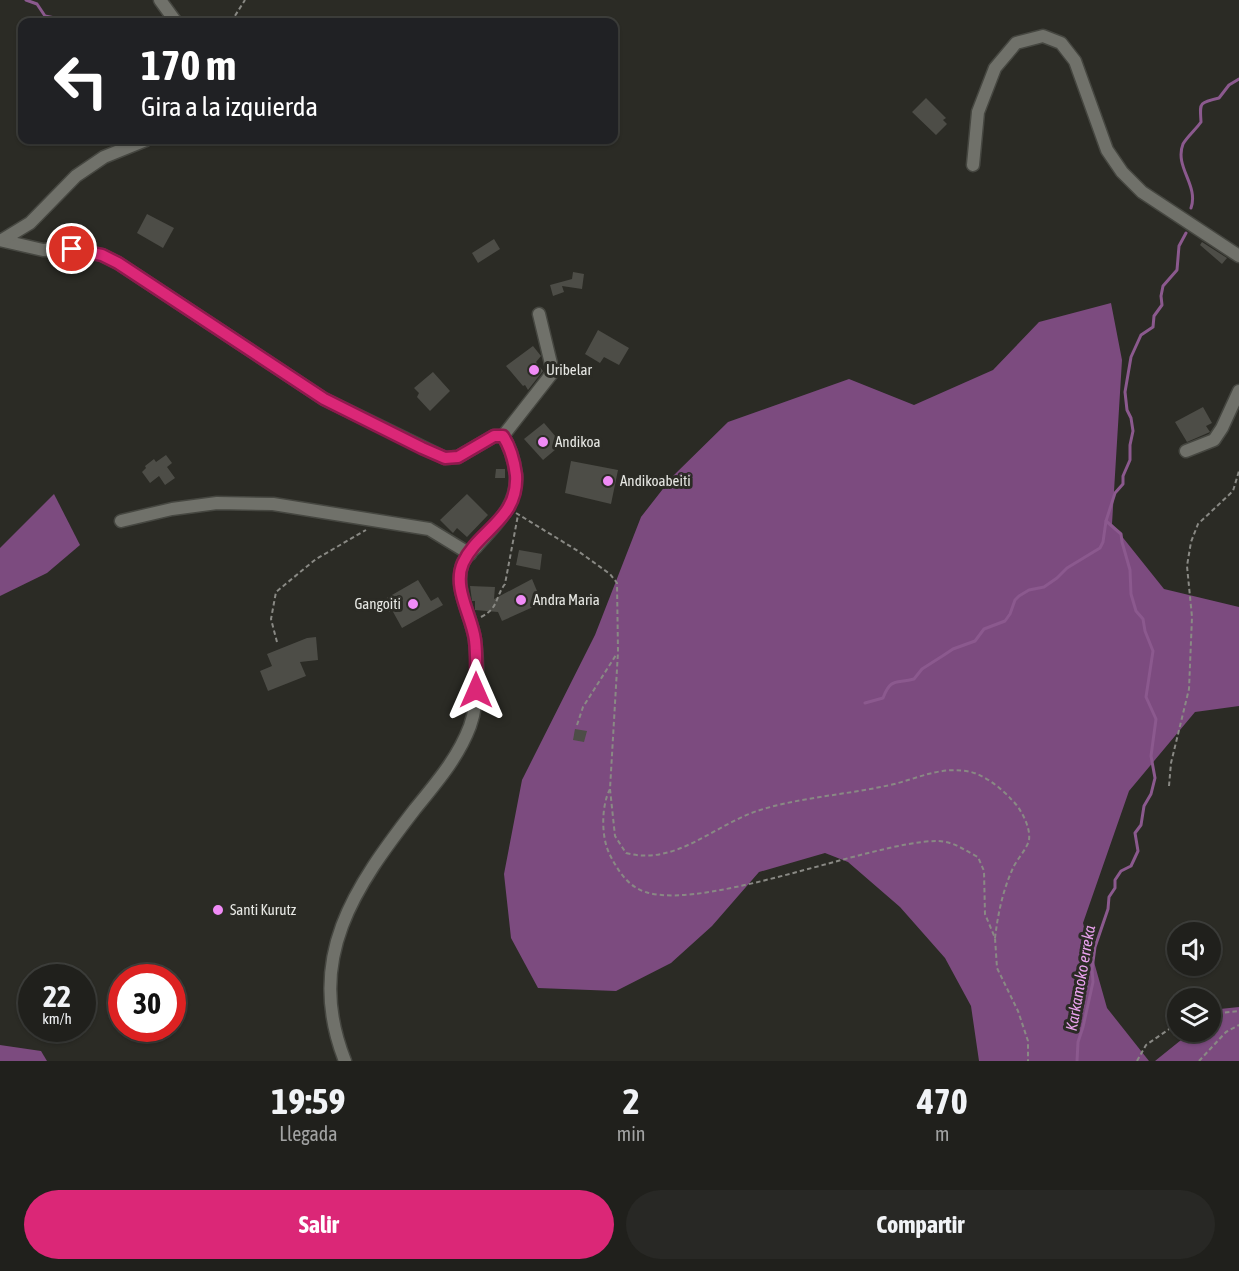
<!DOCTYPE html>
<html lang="es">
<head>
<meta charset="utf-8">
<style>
  :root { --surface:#20201c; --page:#282825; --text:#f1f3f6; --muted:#a2a3a3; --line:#3d3e3b; --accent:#db2777 }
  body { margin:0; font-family:"Asap Condensed",sans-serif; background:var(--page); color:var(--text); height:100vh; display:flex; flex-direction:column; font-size:22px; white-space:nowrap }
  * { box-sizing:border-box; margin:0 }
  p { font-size:20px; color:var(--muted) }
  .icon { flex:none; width:33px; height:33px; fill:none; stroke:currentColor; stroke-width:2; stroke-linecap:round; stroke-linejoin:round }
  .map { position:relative; height:1061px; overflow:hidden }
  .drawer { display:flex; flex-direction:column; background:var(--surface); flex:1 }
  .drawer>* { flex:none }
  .hud { position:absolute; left:18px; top:18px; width:600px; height:126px; border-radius:12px; box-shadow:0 2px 4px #0004,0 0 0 2px var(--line); background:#202124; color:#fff; overflow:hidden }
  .buttons { position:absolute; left:1167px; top:922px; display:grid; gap:12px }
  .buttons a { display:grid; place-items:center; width:54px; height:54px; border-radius:50%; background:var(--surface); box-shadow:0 2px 4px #0004,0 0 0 2px var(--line); font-size:30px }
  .speed { position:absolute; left:18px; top:964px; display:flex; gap:12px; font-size:30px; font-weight:700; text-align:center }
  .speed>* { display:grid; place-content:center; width:78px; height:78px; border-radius:50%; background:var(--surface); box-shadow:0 2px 4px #0004,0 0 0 2px var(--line); line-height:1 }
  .speed small { font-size:15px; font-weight:400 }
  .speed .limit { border:9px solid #d22; background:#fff; color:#111 }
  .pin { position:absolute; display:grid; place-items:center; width:51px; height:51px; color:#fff; margin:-26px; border:3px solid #fff; border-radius:50%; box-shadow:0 2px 6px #0007 }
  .me { position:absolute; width:66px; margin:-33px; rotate:0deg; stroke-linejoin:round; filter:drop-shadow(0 0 4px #0008) }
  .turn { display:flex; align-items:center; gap:21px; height:126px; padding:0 24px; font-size:27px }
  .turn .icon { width:78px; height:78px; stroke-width:2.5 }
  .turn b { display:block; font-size:42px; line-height:51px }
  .eta { display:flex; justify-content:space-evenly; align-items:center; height:102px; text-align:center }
  .eta b { font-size:36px; font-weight:700; line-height:42px }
  .button { display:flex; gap:12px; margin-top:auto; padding:12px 24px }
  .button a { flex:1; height:69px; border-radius:36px; background:var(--accent); color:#fff; font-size:24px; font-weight:700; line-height:69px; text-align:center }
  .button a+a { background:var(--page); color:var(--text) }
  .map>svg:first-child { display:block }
</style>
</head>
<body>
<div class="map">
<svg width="1239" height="1061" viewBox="0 0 1239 1061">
  <rect width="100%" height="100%" fill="#2b2b25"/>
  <!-- forest -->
  <g fill="#7c4b7f">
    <path d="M1111,303L1122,360L1112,524L1164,589L1239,607V706L1195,712L1129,791L1083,923L1107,1008L1149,1061H979L971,1006L945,958L900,907L848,862L825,853L759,872L712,926L671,963L616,991L538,988L511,938L504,874L522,780L595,635L641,517L673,476L728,422L849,379L914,405L993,370L1039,322Z"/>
    <path d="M54,494L80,545L47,573L0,596V548Z"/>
    <path d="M1239,1007V1061H1155L1191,1032H1210L1211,1017L1220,1009Z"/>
    <path d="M0,1045L41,1051L47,1061H0Z"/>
  </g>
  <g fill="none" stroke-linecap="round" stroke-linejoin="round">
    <!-- stream -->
    <g stroke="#8b598e" stroke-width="3">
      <path d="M26,0L37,4L45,16L60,19L66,22"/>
      <path d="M1191,208C1199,185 1174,167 1183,144C1186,138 1197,128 1201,122C1200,103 1198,103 1219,98L1229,85L1239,79"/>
      <path d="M865,703L883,698C891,677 896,684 914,679L922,669L944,655L953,649L975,641L984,629L1005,621L1010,614L1015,600L1019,596L1029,590L1044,587L1057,578L1067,568L1100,548L1103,542L1106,521"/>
      <path d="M1077,1061L1078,1042L1083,1027L1093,982L1092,969L1095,947L1108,909L1109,897L1115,888V880L1121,871L1131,866L1138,851L1135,833L1141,825L1144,806L1151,794L1155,778L1151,756L1156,719L1146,697L1153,651L1145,631L1143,619L1136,611L1131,594L1130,570L1122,542L1121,534L1106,521L1115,493L1123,484V476L1130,460V445L1133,431L1131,418L1127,410L1125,392L1131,357L1141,335L1153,327L1154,316L1162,305L1161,296L1163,286L1177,270L1179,246L1186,233"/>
    </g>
  </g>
  <!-- building -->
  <g fill="#4d4d47">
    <path d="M926,98L946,118L943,120L947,124L936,135L912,112Z"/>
    <path d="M147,214L174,228L163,248L137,233Z"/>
    <path d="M494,239L500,249L478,263L472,253Z"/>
    <path d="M1202,242L1227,258L1222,264L1200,245Z"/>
    <path d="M573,272L584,274L582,289L562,286L564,292L553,296L550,285L572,279Z"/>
    <path d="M598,330L629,348L619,365L604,357L600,363L585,354Z"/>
    <path d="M533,346L541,356L536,362L543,371L528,390L525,385L523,386L506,366Z"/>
    <path d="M433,372L450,391L430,411L417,397L419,393L414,388Z"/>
    <path d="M1203,407L1212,423L1206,426L1210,432L1187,442L1175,422Z"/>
    <path d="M544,423L562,444L543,460L524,439Z"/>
    <path d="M166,455L172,463L167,467L175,478L165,485L159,476L150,483L142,472L146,468L145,466L154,459L156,462Z"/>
    <path d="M571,461L618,470L611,504L565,493Z"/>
    <path d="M496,469H505V478H495Z"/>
    <path d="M467,494L488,515L467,537L457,528L453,533L440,520Z"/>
    <path d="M519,550L542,554L540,570L516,565Z"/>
    <path d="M532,579L542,603L502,621L498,612L475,610V601H472L470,586L495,587L494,599Z"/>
    <path d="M418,580L431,601L438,597L443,605L402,628L392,610L389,612L384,603L387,600L385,599Z"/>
    <path d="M316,637L318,660L300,662L306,676L268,691L260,671L272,666L267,654L307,638Z"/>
    <path d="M575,729L587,731L584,742L573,740Z"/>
  </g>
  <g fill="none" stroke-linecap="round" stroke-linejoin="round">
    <!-- minor casing -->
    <g stroke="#464741" stroke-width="15">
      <g id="minor">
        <path d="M160,0L176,22"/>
        <path d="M973,165L978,112L995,68L1016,43L1043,36L1061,43L1075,61L1107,150L1122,172L1142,192L1239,256"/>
        <path d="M0,240L43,250L72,249L102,255L118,263L324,399L445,458L458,457L494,436H503C511,448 514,460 516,474C518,506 495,525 476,547C471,552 464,558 462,565C454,590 472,616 475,640C478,666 479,701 470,726C458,758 436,783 415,809C355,887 304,958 345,1061"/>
        <path d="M2,240L30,223L76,176L104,157L146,140"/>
        <path d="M503,436L553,372L539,314"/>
        <path d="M1186,451L1214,440L1222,428L1239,391"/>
        <path d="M121,521L172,509L217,503L273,504L429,529L470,554"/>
      </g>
    </g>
    <!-- path -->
    <g stroke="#898984" stroke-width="2" stroke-dasharray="4.5 3" stroke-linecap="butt">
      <path d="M231,22L245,0"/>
      <path d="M516,513L578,551L610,574L617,583L618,652L610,789C601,806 601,838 610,855C616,867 624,880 635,887C683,921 870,841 937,841C953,841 964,850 978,857L984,871L985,914L995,938L997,968L1018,1011L1028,1041V1061"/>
      <path d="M481,617C499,608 495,597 505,584L518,515"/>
      <path d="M277,642L271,619L276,592L316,559L366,530"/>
      <path d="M577,725L583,707L616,655"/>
      <path d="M1169,786L1171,763L1189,689L1192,617L1187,566L1191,542L1198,524L1233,491L1239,471"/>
      <path d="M610,789L615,836L626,853C675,866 713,826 757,811C800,797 846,795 890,785C917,779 937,767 966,771C982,773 1000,787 1011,799C1020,807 1031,827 1029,840C1027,849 1017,859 1013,868C1003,890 998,913 995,938"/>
      <path d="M1210,1014L1239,1011"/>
      <path d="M1137,1061L1146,1045L1178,1023"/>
      <path d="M1199,1061L1226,1032L1239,1025"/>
    </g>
    <!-- minor -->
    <use href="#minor" stroke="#70716a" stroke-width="12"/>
  </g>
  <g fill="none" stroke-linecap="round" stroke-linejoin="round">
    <!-- route casing -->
    <g stroke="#8e194d" stroke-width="15">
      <path id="route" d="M72,249L102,255L118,263L324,399L422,448L445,458L458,457L494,436H503C511,448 514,460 516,475C519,519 478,530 463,563C452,587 472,616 475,640C477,656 476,674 476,690"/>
    </g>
    <!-- route -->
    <use href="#route" stroke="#db2777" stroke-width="10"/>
  </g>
  <!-- markers -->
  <g fill="#f08bf6" stroke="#2b2b25" stroke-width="2">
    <circle cx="534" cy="370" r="6"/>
    <circle cx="543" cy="442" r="6"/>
    <circle cx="608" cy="481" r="6"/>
    <circle cx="521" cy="600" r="6"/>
    <circle cx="413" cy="604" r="6"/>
    <circle cx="218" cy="910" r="6"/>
  </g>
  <g text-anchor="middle" stroke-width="6" stroke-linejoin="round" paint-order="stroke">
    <!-- poi labels -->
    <g font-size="15" fill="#e7e8e4" stroke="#2b2b25" text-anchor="start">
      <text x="546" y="375">Uribelar</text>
      <text x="555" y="447">Andikoa</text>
      <text x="620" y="486">Andikoabeiti</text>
      <text x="533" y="605">Andra Maria</text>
      <text x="401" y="609" text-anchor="end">Gangoiti</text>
      <text x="230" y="915">Santi Kurutz</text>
    </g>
    <!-- water labels -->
    <g font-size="16" font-style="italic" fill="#eaa2ee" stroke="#2b2b25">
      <text transform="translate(1080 978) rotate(-80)" y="6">Karkamoko erreka</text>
    </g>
  </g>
</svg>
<div class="buttons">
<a><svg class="icon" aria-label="sound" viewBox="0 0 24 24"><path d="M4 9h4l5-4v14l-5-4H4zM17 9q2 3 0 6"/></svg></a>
<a><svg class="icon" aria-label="layers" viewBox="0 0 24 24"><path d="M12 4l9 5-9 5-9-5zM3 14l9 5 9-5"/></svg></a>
</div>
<div class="speed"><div>22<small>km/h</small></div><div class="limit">30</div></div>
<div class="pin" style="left:72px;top:249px;background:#d93025"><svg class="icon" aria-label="arrive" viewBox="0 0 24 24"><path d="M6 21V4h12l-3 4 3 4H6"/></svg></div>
<svg class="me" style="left:476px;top:690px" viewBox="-20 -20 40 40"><path d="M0-17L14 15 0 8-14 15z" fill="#db2777" stroke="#fff" stroke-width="4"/></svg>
<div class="hud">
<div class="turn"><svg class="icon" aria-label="left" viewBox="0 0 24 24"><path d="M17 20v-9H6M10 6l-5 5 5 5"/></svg><div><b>170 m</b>Gira a la izquierda</div></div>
</div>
</div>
<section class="drawer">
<div class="eta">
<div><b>19:59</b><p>Llegada</p></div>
<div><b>2</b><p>min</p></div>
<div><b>470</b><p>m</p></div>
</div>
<div class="button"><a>Salir</a><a>Compartir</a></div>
</section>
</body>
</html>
